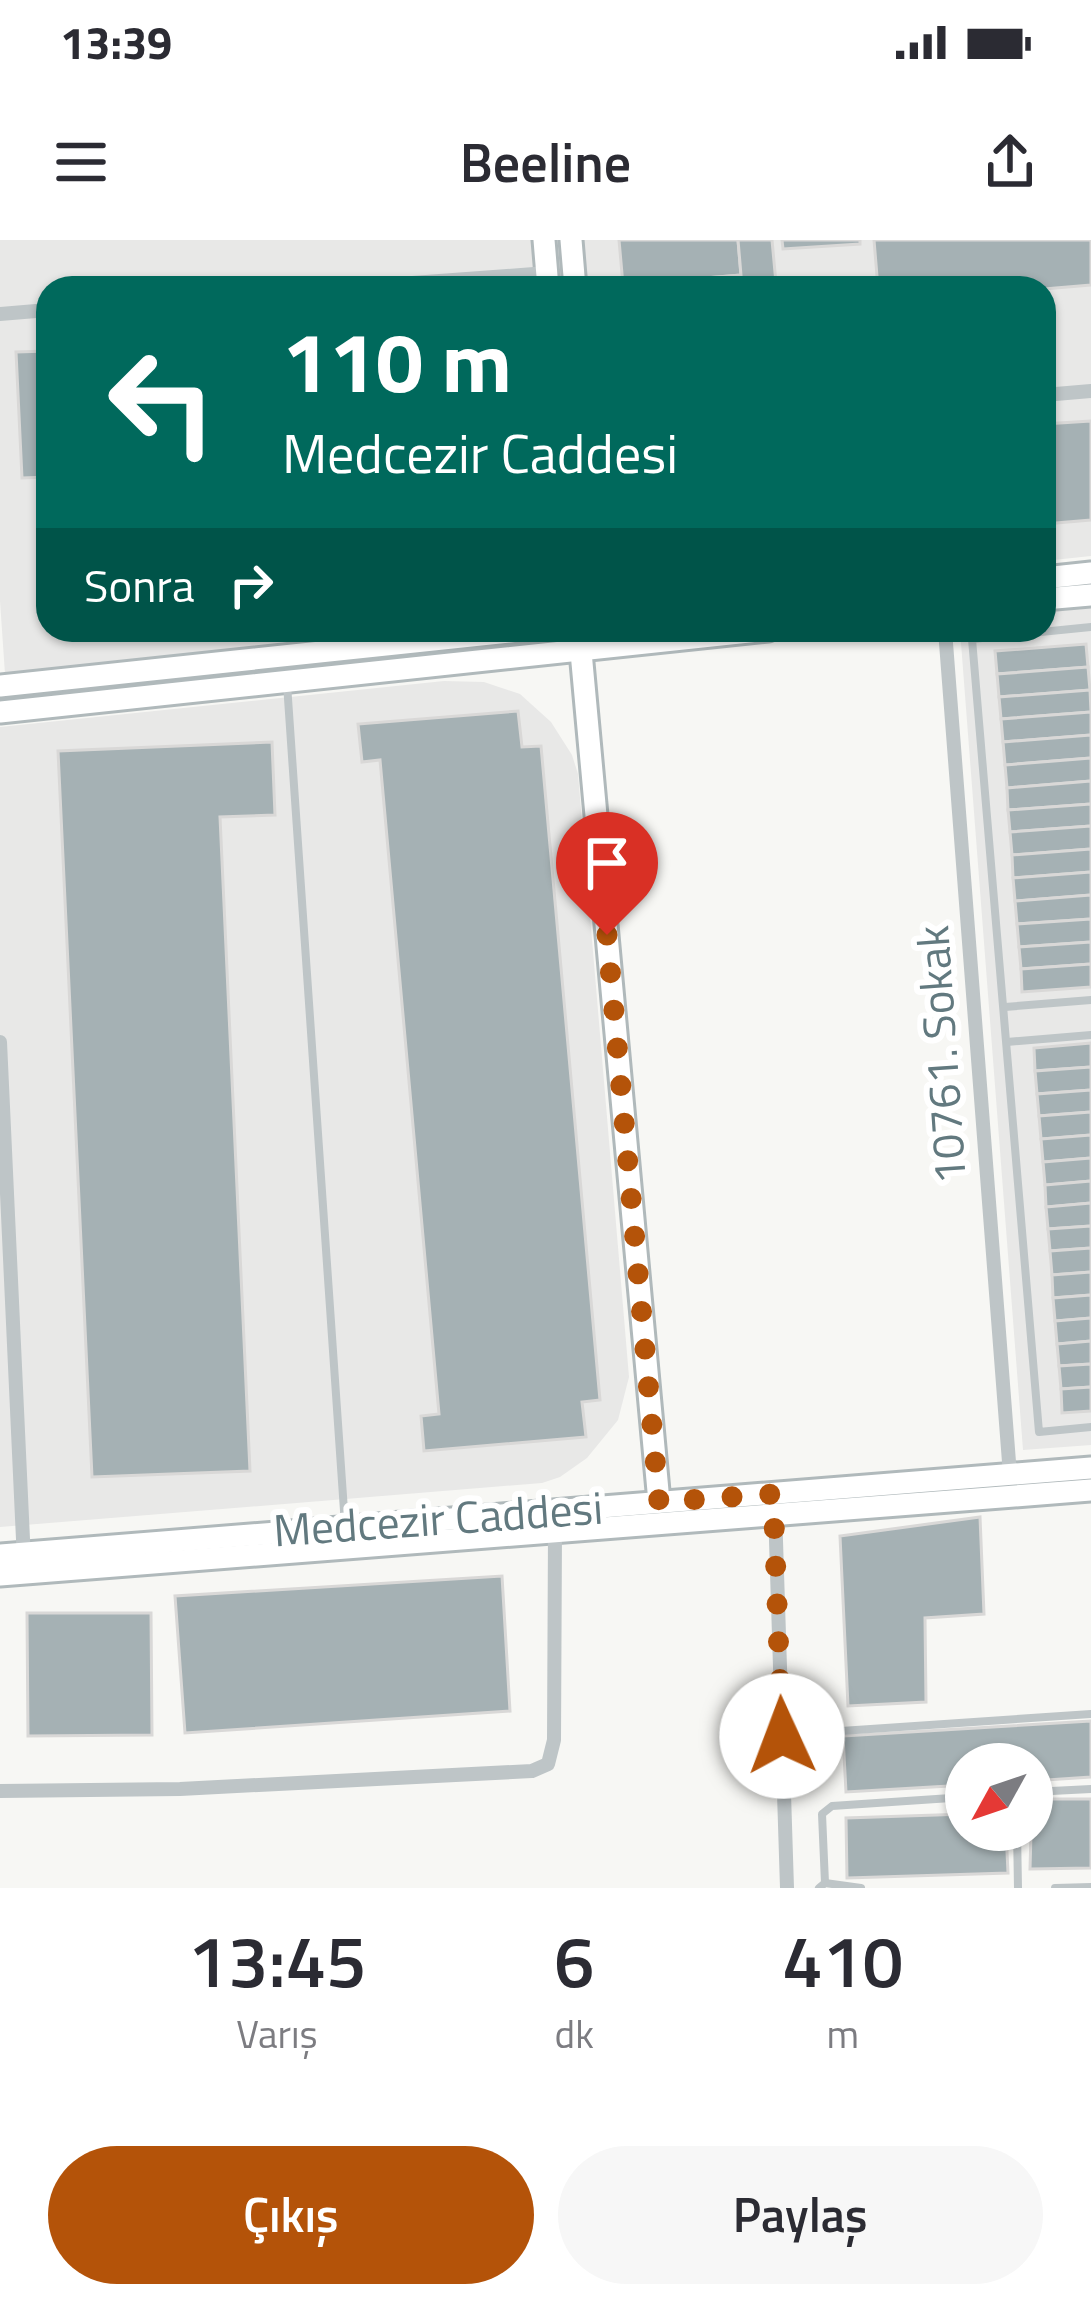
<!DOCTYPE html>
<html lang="tr">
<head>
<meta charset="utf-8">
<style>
  :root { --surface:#fff; --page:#f7f7f7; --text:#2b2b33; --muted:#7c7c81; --accent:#b45309 }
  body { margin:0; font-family:"Titillium Web",sans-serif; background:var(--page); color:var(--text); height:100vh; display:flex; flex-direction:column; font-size:45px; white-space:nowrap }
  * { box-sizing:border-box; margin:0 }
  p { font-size:39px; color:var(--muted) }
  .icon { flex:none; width:66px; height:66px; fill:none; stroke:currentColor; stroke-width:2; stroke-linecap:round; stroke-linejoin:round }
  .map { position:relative; height:1648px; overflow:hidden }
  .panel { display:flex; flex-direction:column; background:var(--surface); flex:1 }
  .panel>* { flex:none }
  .banner { position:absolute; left:36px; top:36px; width:1020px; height:366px; border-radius:36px; box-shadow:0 3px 9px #0004; background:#00695c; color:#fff; overflow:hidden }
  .needle { width:78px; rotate:230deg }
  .buttons { position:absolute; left:945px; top:1503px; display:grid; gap:24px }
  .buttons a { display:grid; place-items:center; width:108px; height:108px; border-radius:50%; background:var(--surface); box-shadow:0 3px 9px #0004; font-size:60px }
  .pin { position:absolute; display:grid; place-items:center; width:102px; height:102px; color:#fff; margin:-123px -51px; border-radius:50% 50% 50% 0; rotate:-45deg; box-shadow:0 0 12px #0007 }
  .pin .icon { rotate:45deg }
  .me { position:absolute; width:132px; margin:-66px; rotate:358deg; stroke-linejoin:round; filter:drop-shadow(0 0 9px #0008) }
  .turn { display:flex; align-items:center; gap:42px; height:252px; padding:0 48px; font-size:54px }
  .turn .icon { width:156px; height:156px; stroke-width:2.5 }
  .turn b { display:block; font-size:84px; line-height:102px }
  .then { display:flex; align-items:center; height:114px; padding:0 48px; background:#0003; gap:24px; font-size:45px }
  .eta { display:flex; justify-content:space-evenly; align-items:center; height:204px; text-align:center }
  .eta b { font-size:72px; font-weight:600; line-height:84px }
  .cta { display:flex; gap:24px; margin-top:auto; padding:24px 48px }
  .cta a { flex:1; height:138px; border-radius:72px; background:var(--accent); color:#fff; font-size:48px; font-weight:600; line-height:138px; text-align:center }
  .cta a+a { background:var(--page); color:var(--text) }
  .status { display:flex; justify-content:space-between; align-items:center; height:84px; padding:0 60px; background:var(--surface); direction:ltr }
  .status svg { height:33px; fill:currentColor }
  header { display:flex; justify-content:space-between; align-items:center; height:156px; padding:0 48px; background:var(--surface); font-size:54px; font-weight:600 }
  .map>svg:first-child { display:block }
</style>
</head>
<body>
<div class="status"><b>13:39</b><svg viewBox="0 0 49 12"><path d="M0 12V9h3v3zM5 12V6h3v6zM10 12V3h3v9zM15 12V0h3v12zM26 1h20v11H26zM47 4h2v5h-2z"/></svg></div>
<header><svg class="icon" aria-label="menu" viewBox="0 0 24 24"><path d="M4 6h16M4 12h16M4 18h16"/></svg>Beeline<svg class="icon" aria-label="share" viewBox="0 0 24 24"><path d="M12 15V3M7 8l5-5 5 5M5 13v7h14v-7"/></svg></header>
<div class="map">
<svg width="1091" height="1648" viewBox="0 0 1091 1648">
  <rect width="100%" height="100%" fill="#f7f7f4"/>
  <!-- built -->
  <g fill="#e8e8e7">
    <path d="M0,0H1091V316L1044,321V48H48V390H412L5,434L0,361Z"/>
    <path d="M1091,366V1205L1023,1210L960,390H1044V371Z"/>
    <path d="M444,441L484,442L520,454L551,482L572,515L578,534L629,1137L618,1180L587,1218L560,1237L542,1243L0,1287V487Z"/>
  </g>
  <!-- building -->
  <g fill="#a5b1b4" stroke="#d9d8d7" stroke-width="3">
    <path d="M619,0H738L741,35L623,45Z"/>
    <path d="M738,0H772L776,43L704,48L703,38L741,35Z"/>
    <path d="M782,0H860V4L783,9Z"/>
    <path d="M874,0H1091V45L1044,49L878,48Z"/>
    <path d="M48,111V237L22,238L16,112Z"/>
    <path d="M1091,181V280L1044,284V184Z"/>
    <path d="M1086,404L1088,427L997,434L995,411Z"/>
    <path d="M1088,427L1090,450L999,457L997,434Z"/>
    <path d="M1090,450L1091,472L1001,479L999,457Z"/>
    <path d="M518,471L522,507L541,506L600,1160L582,1162L586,1197L424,1211L421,1176L439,1174L380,520L362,522L358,484Z"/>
    <path d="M1091,472V495L1003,502L1001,479Z"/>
    <path d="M1091,495V518L1005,525L1003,502Z"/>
    <path d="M272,502L275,575L220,577L250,1231L92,1237L58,511Z"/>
    <path d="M1091,518V541L1007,548L1005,525Z"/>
    <path d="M1091,541V564L1008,570L1007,548Z"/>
    <path d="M1091,564V586L1010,592L1008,570Z"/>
    <path d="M1091,586V609L1012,615L1010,592Z"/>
    <path d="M1091,609V632L1013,638L1012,615Z"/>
    <path d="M1091,632V655L1015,661L1013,638Z"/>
    <path d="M1091,655V679L1017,684L1015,661Z"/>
    <path d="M1091,679V702L1019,707L1017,684Z"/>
    <path d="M1091,702V724L1021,729L1019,707Z"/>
    <path d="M1091,724V747L1022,752L1021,729Z"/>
    <path d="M1091,803V827L1035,831L1034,808Z"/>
    <path d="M1091,827V850L1037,854L1035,831Z"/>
    <path d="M1091,850V872L1039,876L1037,854Z"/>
    <path d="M1091,872V895L1041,899L1039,876Z"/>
    <path d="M1091,895V918L1043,922L1041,899Z"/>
    <path d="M1091,918V941L1045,945L1043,922Z"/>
    <path d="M1091,941V963L1046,967L1045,945Z"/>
    <path d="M1091,963V986L1048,989L1046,967Z"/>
    <path d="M1091,986V1008L1050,1011L1048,989Z"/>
    <path d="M1091,1008V1032L1052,1035L1050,1011Z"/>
    <path d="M1091,1032V1055L1053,1058L1052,1035Z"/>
    <path d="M1091,1055V1078L1055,1081L1053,1058Z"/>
    <path d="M1091,1078V1101L1057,1104L1055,1081Z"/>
    <path d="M1091,1101V1124L1059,1126L1057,1104Z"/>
    <path d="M1091,1124V1147L1061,1149L1059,1126Z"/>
    <path d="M1091,1147V1171L1062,1173L1061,1149Z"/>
    <path d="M980,1277L984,1374L925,1378L926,1462L848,1466L840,1296Z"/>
    <path d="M502,1336L510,1471L185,1493L175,1356Z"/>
    <path d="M27,1373H151L152,1495L28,1496Z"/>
    <path d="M1091,1481V1537L1032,1541V1524H966V1545L846,1552L843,1496Z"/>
    <path d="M1032,1559H1091V1628L1030,1629Z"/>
    <path d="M966,1574V1590H1006L1008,1633L847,1638L846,1578Z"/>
  </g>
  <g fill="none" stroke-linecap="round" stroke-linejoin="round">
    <!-- secondary casing -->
    <g stroke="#b0b9bb" stroke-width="27">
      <g id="secondary">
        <path d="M544,0L548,48"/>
        <path d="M571,0L575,48"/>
        <path d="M1044,338L1091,333"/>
        <path d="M1044,359L1091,355"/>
        <path d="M579,390L659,1262"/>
        <path d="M0,446L528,390"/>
        <path d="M0,472L768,390"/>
        <path d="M0,1315L1091,1228"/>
        <path d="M0,1335L1091,1250"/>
      </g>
    </g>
    <!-- lane -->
    <g stroke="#bec5c7" stroke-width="8">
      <path d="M1091,387L972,399L1039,1192L1091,1187"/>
      <path d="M287,444L345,1285"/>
      <path d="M1005,767L1091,760"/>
      <path d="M1007,802L1091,795"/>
      <path d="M782,1495L1091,1474"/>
      <path d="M1032,1552L1091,1549"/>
      <path d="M1017,1590L1018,1648"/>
      <path d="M825,1643L822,1574L832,1566L966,1557"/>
      <path d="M819,1648L825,1643L861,1648"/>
      <path d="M1055,1648L1091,1647"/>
    </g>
    <!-- street -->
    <g stroke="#bec5c7" stroke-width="14">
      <path d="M345,48L547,33"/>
      <path d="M0,74L48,70"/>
      <path d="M1044,155L1091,151"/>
      <path d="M945,390L1010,1235"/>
      <path d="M0,802L24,1321"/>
      <path d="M775,1269L787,1648"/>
      <path d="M0,1551L180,1549L532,1531L548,1524L554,1500L555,1291"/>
    </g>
    <!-- secondary -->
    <use href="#secondary" stroke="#fff" stroke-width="21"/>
  </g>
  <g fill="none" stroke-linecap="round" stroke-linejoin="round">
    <!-- route -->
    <path stroke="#b45309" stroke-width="21" stroke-dasharray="0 37.8" d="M607,695L659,1262L773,1254L782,1496"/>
  </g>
  <g text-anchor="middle" stroke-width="12" stroke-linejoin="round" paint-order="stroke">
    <!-- street labels -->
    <g font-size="45" fill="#62797f" stroke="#fff">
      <text transform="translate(941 815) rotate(-94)" y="16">10761. Sokak</text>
      <text transform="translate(438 1279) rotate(-4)" y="16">Medcezir Caddesi</text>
    </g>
  </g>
</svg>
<div class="buttons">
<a><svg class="needle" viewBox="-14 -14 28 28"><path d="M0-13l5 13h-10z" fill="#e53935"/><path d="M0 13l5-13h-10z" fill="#7c7c81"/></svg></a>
</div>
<div class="pin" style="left:607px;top:695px;background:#d93025"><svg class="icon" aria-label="arrive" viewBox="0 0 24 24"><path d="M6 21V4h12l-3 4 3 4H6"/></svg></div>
<svg class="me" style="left:782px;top:1496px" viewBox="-20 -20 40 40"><circle r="19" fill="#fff"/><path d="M0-13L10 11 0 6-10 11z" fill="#b45309"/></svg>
<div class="banner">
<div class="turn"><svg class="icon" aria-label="left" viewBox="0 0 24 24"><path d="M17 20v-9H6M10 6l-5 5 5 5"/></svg><div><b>110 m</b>Medcezir Caddesi</div></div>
<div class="then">Sonra<svg class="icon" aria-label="right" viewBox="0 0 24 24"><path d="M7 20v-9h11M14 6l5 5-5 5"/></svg></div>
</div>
</div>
<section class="panel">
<div class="eta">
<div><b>13:45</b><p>Varış</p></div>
<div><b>6</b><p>dk</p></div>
<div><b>410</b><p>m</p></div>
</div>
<div class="cta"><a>Çıkış</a><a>Paylaş</a></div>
</section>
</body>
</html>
